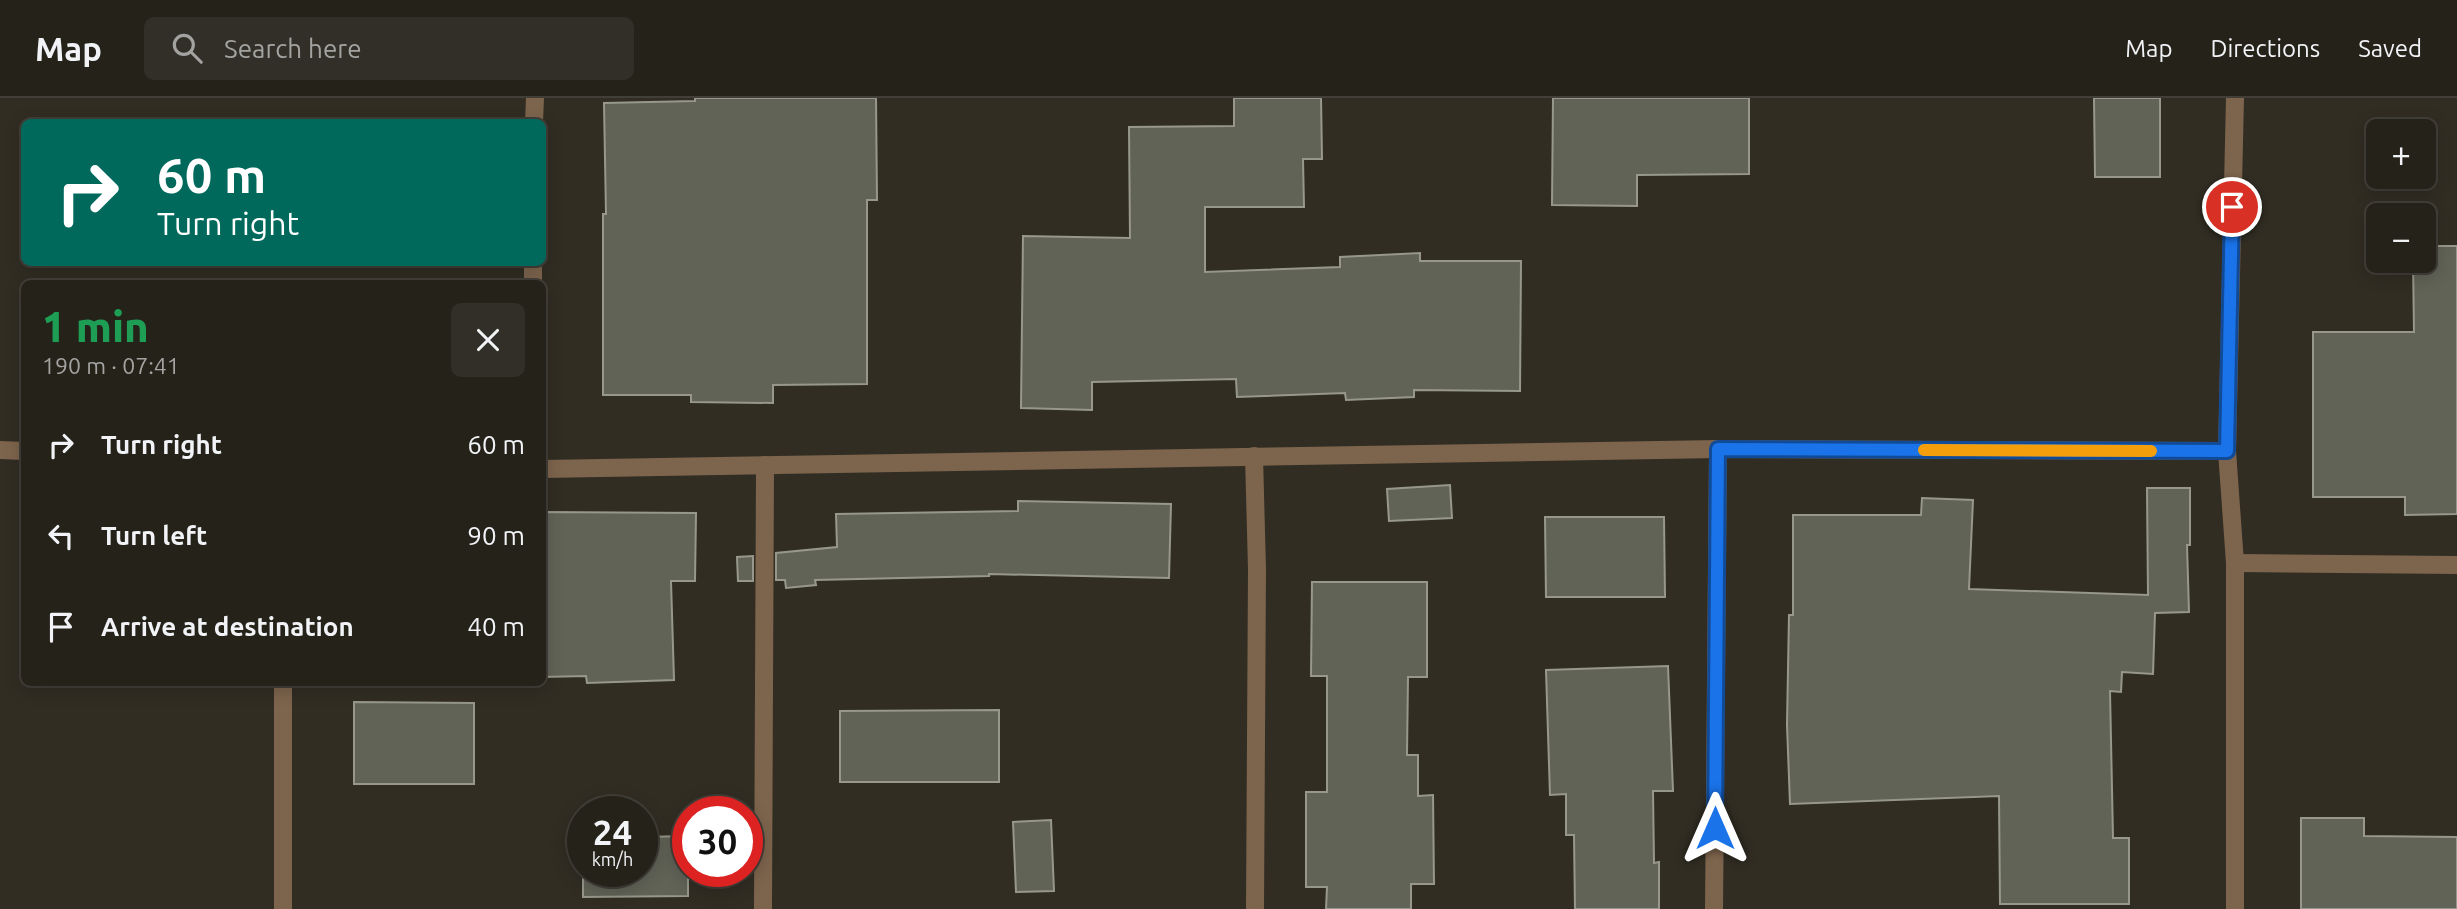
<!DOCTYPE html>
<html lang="en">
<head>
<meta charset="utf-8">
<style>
  :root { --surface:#25221a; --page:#312f27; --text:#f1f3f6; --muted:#a3a4a2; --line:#423f39 }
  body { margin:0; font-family:Ubuntu,sans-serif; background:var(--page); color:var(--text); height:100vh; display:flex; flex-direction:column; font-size:26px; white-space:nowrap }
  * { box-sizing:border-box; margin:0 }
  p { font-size:23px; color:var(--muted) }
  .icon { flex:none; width:38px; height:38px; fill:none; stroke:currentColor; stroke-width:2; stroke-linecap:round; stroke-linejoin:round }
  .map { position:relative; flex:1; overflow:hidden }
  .drawer { position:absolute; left:21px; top:182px; width:525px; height:406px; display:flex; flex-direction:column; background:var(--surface); border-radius:10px; box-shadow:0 4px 18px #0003,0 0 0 2px var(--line) }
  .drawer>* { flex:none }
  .banner { position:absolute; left:21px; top:21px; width:525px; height:147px; border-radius:10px; box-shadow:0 4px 18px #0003,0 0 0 2px var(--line); background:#00695c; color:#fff; overflow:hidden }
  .controls { position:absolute; left:2366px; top:21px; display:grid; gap:14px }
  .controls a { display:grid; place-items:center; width:70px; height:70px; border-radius:10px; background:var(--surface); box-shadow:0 4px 18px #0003,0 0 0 2px var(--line); font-size:35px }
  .speed { position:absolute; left:567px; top:698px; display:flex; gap:14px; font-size:35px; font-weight:700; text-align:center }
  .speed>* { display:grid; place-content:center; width:91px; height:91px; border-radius:50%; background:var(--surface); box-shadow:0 4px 18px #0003,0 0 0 2px var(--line); line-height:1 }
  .speed small { font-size:18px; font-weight:400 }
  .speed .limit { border:10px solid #d22; background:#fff; color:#111 }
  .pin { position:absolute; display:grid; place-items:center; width:60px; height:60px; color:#fff; margin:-30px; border:4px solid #fff; border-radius:50%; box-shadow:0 2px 7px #0007 }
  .me { position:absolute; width:77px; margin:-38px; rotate:0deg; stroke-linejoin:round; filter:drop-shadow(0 0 5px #0008) }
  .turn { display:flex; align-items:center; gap:24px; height:147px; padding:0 21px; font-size:32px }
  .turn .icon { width:91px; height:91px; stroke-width:2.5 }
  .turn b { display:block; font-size:49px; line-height:60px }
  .round { display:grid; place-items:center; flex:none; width:74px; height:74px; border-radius:10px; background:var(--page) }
  .head { display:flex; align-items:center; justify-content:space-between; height:119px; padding:0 21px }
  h1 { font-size:42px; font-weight:800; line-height:52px; color:#1e9e55 }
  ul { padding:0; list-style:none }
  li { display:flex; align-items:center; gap:21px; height:91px; padding:0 21px }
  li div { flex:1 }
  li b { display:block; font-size:26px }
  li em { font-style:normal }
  header { display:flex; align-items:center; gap:42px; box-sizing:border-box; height:98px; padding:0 35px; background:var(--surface); border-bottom:2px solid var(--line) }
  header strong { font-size:33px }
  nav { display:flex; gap:38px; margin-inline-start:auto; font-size:24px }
  .search { width:490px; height:63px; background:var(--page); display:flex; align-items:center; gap:18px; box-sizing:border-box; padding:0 24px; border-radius:10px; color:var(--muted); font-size:26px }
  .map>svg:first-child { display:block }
</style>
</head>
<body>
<header>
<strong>Map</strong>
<div class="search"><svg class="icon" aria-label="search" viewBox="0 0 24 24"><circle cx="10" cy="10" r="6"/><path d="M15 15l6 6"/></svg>Search here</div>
<nav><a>Map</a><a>Directions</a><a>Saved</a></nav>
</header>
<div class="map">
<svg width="2457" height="811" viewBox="0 0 2457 811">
  <rect width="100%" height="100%" fill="#312d23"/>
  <!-- building -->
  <g fill="#626357" stroke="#97988b" stroke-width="2">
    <path d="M695,0H876L877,102H867V286L773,287V305L691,304V297H603V116H606L604,5L695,3Z"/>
    <path d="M1234,0H1321L1322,61H1303L1304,109H1205V174L1340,169V159L1420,155V163H1521L1520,293L1414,292V299L1346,302L1345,295L1237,299L1236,281L1092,284V312L1021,310L1023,138L1130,140L1129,29L1234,28Z"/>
    <path d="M1553,0H1749V76L1637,77V108L1552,107Z"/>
    <path d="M2094,0H2160V79H2095Z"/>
    <path d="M2424,148H2457V416L2405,417V399H2313V234H2414L2413,163H2424Z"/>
    <path d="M1450,387L1452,420L1389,423L1387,391Z"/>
    <path d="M2147,390H2190V447H2187L2189,514L2155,515L2153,576L2122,574L2121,594L2110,593L2113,740H2129V806H2000L1999,698L1790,706L1787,627L1789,517H1793V417H1921L1922,400L1973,402L1969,491L2148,497Z"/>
    <path d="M1018,403L1171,406L1169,480L989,476V478L815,482L816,487L786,490L785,482H776V455L837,449L836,416L1018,413Z"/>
    <path d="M542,414L696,415L695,483H671L674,582L587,585L586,578L542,579Z"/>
    <path d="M1545,419H1664L1665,499H1546Z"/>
    <path d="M753,458V483H738L737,459Z"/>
    <path d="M1312,484H1427V579H1408L1407,657H1418V698L1433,697L1434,786H1411V811H1326L1327,789H1306V694H1327V578H1311Z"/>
    <path d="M1668,568L1673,693H1653L1654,765L1659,764V811H1575L1574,737H1566V696L1550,697L1546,572Z"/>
    <path d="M354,604L474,605V686H354Z"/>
    <path d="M999,612V684H840V613Z"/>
    <path d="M2301,720H2364V738L2457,739V811H2301Z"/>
    <path d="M1051,722L1054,793L1016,794L1013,724Z"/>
    <path d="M688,738V798L583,799V774H642V739Z"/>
  </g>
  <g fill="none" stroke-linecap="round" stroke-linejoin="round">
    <!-- minor -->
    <g stroke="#7d644d" stroke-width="18">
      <path d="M2235,0L2227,353L2235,465V811"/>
      <path d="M534,24L535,0"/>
      <path d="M533,186V164"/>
      <path d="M0,352L24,353"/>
      <path d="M1254,358L1257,471L1255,811"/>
      <path d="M542,371L1718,351L2227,353"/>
      <path d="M2235,465L2457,467"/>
      <path d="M283,811V584"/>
      <path d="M763,811L765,367"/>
      <path d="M1714,811L1718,351"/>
    </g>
  </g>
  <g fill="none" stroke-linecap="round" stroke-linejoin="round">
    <!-- route casing -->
    <g stroke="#114b97" stroke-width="18">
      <path id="route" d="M1715,730L1718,351L2227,353L2232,109"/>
    </g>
    <!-- route -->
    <use href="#route" stroke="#1a73e8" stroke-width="12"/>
    <!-- slow -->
    <path stroke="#f59e0b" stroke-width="12" d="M1924,352L2151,353"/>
  </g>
</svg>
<div class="controls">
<a>+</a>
<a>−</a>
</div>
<div class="speed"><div>24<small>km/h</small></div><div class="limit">30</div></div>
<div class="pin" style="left:2232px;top:109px;background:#d93025"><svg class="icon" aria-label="arrive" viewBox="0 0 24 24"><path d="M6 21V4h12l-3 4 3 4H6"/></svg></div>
<svg class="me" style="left:1715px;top:730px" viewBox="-20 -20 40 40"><path d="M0-17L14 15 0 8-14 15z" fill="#1a73e8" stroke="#fff" stroke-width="4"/></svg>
<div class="banner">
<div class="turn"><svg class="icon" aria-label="right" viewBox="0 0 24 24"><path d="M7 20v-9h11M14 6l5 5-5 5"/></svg><div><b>60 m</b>Turn right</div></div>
</div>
<section class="drawer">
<div class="head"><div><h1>1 min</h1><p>190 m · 07:41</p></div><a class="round"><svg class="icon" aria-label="close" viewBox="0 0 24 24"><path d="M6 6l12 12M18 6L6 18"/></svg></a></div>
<ul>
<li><svg class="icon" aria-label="right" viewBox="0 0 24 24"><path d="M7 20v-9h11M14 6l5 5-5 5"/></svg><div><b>Turn right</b></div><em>60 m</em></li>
<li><svg class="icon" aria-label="left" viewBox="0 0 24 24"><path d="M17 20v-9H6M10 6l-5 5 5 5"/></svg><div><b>Turn left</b></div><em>90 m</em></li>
<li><svg class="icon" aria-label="arrive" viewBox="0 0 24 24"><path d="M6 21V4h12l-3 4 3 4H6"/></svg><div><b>Arrive at destination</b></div><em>40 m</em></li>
</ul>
</section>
</div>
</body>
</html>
